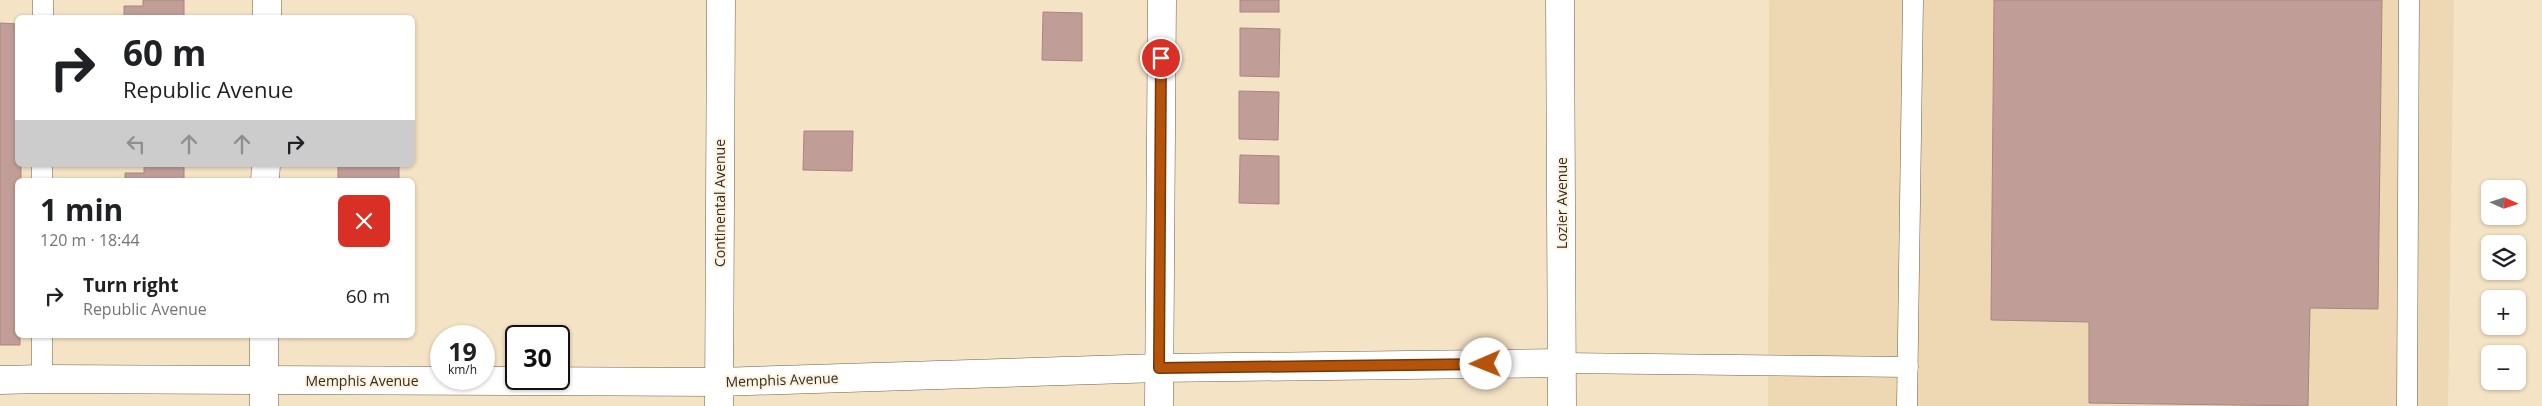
<!DOCTYPE html>
<html lang="en">
<head>
<meta charset="utf-8">
<style>
  :root { --surface:#fff; --page:#f6f6f6; --text:#202124; --muted:#757577 }
  body { margin:0; font-family:"Open Sans",sans-serif; background:var(--page); color:var(--text); height:100vh; display:flex; flex-direction:column; font-size:19px; white-space:nowrap }
  * { box-sizing:border-box; margin:0 }
  p { font-size:16px; color:var(--muted) }
  .icon { flex:none; width:28px; height:28px; fill:none; stroke:currentColor; stroke-width:2; stroke-linecap:round; stroke-linejoin:round }
  .map { position:relative; flex:1; overflow:hidden }
  .details { position:absolute; left:15px; top:178px; width:400px; height:160px; display:flex; flex-direction:column; background:var(--surface); border-radius:8px; box-shadow:0 1px 4px #0004 }
  .details>* { flex:none }
  .guide { position:absolute; left:15px; top:15px; width:400px; height:152px; border-radius:8px; box-shadow:0 1px 4px #0004; background:#fff; color:var(--text); overflow:hidden }
  .needle { width:32px; rotate:93deg }
  .fabs { position:absolute; left:2481px; top:180px; display:grid; gap:10px }
  .fabs a { display:grid; place-items:center; width:45px; height:45px; border-radius:8px; background:var(--surface); box-shadow:0 1px 4px #0004; font-size:25px }
  .speed { position:absolute; left:430px; top:325px; display:flex; gap:10px; font-size:25px; font-weight:700; text-align:center }
  .speed>* { display:grid; place-content:center; width:65px; height:65px; border-radius:50%; background:var(--surface); box-shadow:0 1px 4px #0004; line-height:1 }
  .speed small { font-size:12px; font-weight:400 }
  .speed .limit { border:2px solid #111; border-radius:8px; background:#fff; color:#111 }
  .pin { position:absolute; display:grid; place-items:center; width:42px; height:42px; color:#fff; margin:-21px; border:2px solid #fff; border-radius:50%; box-shadow:0 1px 5px #0007 }
  .me { position:absolute; width:55px; margin:-28px; rotate:269deg; stroke-linejoin:round; filter:drop-shadow(0 0 4px #0008) }
  .turn { display:flex; align-items:center; gap:18px; height:105px; padding:0 25px; font-size:22px }
  .turn .icon { width:65px; height:65px; stroke-width:2.5 }
  .turn b { display:block; font-size:35px; line-height:42px }
  .lanes { display:flex; align-items:center; height:48px; padding:0 25px; background:#0003; justify-content:center; gap:25px; direction:ltr }
  .lanes .off { opacity:.35 }
  .round { display:grid; place-items:center; flex:none; width:52px; height:52px; border-radius:8px; background:var(--page) }
  .overview { display:flex; align-items:center; justify-content:space-between; height:85px; padding:0 25px }
  h1 { font-size:30px; font-weight:700; line-height:38px }
  ul { padding:0; list-style:none }
  li { display:flex; align-items:center; gap:15px; height:65px; padding:0 25px }
  li div { flex:1 }
  li b { display:block; font-size:19px }
  li em { font-style:normal }
  .map>svg:first-child { display:block }
</style>
</head>
<body>
<div class="map">
<svg width="2542" height="406" viewBox="0 0 2542 406">
  <rect width="100%" height="100%" fill="#f5e3c5"/>
  <!-- built -->
  <path fill="#edd8b3" d="M1769,0H2454L2448,406H1768Z"/>
  <!-- building -->
  <g fill="#c19d97" stroke="#a98580">
    <path d="M143,0H184V18H124V6H143Z"/>
    <rect x="1240" y="0" width="39" height="12"/>
    <path d="M1994,0H2382L2378,309L2310,308L2308,406L2089,403V322L1991,320Z"/>
    <path d="M1043,12L1082,13V61L1042,60Z"/>
    <path d="M0,23L18,24V165H21V180H18V335H20V345H0Z"/>
    <path d="M1240,28L1280,29L1279,77L1240,76Z"/>
    <path d="M1239,91L1279,92L1278,140L1239,139Z"/>
    <path d="M804,131H853L852,171L803,170Z"/>
    <path d="M1240,155L1279,156V204L1239,203Z"/>
    <path d="M144,165H184V180H125V173H144Z"/>
    <rect x="338" y="165" width="61" height="15"/>
  </g>
  <g fill="none" stroke-linecap="round" stroke-linejoin="round">
    <!-- lane casing -->
    <g stroke="#706046" stroke-width="21">
      <g id="lane">
        <path d="M43,18V0"/>
        <path d="M42,180V165"/>
        <path d="M1563,363L1908,367"/>
        <path d="M42,379V335"/>
        <path d="M1907,406L1913,0"/>
        <path d="M2407,406L2409,0"/>
      </g>
    </g>
    <!-- street casing -->
    <g stroke="#706046" stroke-width="29">
      <g id="street">
        <path d="M1560,0L1562,406"/>
        <path d="M267,18V0"/>
        <path d="M265,180L266,165"/>
        <path d="M0,380L42,379L719,382L1159,368L1563,363"/>
        <path d="M264,406V335"/>
        <path d="M719,406L721,0"/>
        <path d="M1159,406L1162,0"/>
      </g>
    </g>
    <!-- lane -->
    <use href="#lane" stroke="#fff" stroke-width="20"/>
    <!-- street -->
    <use href="#street" stroke="#fff" stroke-width="28"/>
  </g>
  <g fill="none" stroke-linecap="round" stroke-linejoin="round">
    <!-- route casing -->
    <g stroke="#753606" stroke-width="12">
      <path id="route" d="M1161,58L1159,368L1486,364"/>
    </g>
    <!-- route -->
    <use href="#route" stroke="#b45309" stroke-width="9"/>
  </g>
  <g text-anchor="middle" stroke-width="4" stroke-linejoin="round" paint-order="stroke">
    <!-- street labels -->
    <g font-size="14" fill="#332c20" stroke="#fcf2df">
      <text transform="translate(720 203) rotate(-90)" y="5">Continental Avenue</text>
      <text transform="translate(1562 203) rotate(-90)" y="5">Lozier Avenue</text>
      <text transform="translate(782 380) rotate(-2)" y="5">Memphis Avenue</text>
      <text x="362" y="386">Memphis Avenue</text>
    </g>
  </g>
</svg>
<div class="fabs">
<a><svg class="needle" viewBox="-14 -14 28 28"><path d="M0-13l5 13h-10z" fill="#e53935"/><path d="M0 13l5-13h-10z" fill="#757577"/></svg></a>
<a><svg class="icon" aria-label="layers" viewBox="0 0 24 24"><path d="M12 4l9 5-9 5-9-5zM3 14l9 5 9-5"/></svg></a>
<a>+</a>
<a>−</a>
</div>
<div class="speed"><div>19<small>km/h</small></div><div class="limit">30</div></div>
<div class="pin" style="left:1161px;top:58px;background:#d93025"><svg class="icon" aria-label="arrive" viewBox="0 0 24 24"><path d="M6 21V4h12l-3 4 3 4H6"/></svg></div>
<svg class="me" style="left:1486px;top:364px" viewBox="-20 -20 40 40"><circle r="19" fill="#fff"/><path d="M0-13L10 11 0 6-10 11z" fill="#b45309"/></svg>
<div class="guide">
<div class="turn"><svg class="icon" aria-label="right" viewBox="0 0 24 24"><path d="M7 20v-9h11M14 6l5 5-5 5"/></svg><div><b>60 m</b>Republic Avenue</div></div>
<div class="lanes"><svg class="icon off" aria-label="left" viewBox="0 0 24 24"><path d="M17 20v-9H6M10 6l-5 5 5 5"/></svg><svg class="icon off" aria-label="ahead" viewBox="0 0 24 24"><path d="M12 20V5M6 11l6-6 6 6"/></svg><svg class="icon off" aria-label="ahead" viewBox="0 0 24 24"><path d="M12 20V5M6 11l6-6 6 6"/></svg><svg class="icon" aria-label="right" viewBox="0 0 24 24"><path d="M7 20v-9h11M14 6l5 5-5 5"/></svg></div>
</div>
<section class="details">
<div class="overview"><div><h1>1 min</h1><p>120 m · 18:44</p></div><a class="round" style="background:#d93025;color:#fff"><svg class="icon" aria-label="close" viewBox="0 0 24 24"><path d="M6 6l12 12M18 6L6 18"/></svg></a></div>
<ul>
<li><svg class="icon" aria-label="right" viewBox="0 0 24 24"><path d="M7 20v-9h11M14 6l5 5-5 5"/></svg><div><b>Turn right</b><p>Republic Avenue</p></div><em>60 m</em></li>
</ul>
</section>
</div>
</body>
</html>
